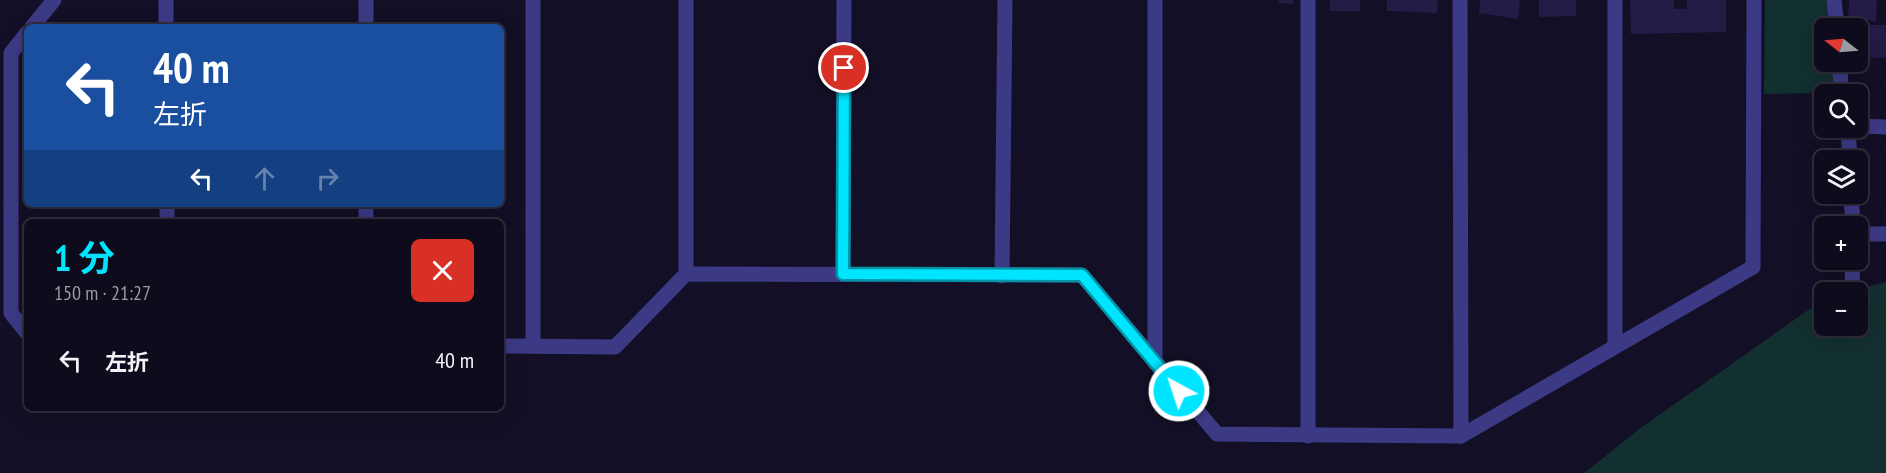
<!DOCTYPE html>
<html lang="ja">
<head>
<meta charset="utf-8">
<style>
  :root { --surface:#0e0b1c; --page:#171425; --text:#f1f3f6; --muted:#9b9ba3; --line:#2e2b3b; --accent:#00e5ff }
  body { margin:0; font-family:"PT Sans Narrow","Noto Sans JP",sans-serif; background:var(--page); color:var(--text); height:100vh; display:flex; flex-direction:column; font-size:22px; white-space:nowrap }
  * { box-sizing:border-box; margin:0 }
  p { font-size:20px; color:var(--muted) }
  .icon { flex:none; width:33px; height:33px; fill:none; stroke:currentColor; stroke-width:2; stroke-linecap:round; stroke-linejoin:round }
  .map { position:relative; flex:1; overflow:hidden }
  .panel { position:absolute; left:24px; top:219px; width:480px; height:192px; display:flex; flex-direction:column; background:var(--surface); border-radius:9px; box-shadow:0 6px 24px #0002,0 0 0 2px var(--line) }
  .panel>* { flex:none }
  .guide { position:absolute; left:24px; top:24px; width:480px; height:183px; border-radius:9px; box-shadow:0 6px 24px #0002,0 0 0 2px var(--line); background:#1a4fa0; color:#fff; overflow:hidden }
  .needle { width:39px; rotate:287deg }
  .tools { position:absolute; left:1814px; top:18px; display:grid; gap:12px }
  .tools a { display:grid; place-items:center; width:54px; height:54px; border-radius:9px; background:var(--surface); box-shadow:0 6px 24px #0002,0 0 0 2px var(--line); font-size:30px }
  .pin { position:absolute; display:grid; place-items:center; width:51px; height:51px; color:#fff; margin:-26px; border:3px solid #fff; border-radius:50%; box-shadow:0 2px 6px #0007 }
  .me { position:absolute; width:66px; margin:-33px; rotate:320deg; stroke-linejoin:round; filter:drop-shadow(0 0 4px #0008) }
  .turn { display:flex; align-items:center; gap:21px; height:126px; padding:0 30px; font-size:27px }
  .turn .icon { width:78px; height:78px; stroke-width:2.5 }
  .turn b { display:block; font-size:42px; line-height:51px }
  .lanes { display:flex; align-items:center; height:57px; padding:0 30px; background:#0003; justify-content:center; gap:30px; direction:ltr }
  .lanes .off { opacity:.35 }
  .round { display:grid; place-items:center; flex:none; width:63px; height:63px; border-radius:9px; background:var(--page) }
  .summary { display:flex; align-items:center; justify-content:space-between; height:102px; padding:0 30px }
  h1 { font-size:36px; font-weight:700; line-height:45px; color:var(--accent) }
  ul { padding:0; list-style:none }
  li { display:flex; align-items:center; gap:18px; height:78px; padding:0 30px }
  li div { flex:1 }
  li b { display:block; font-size:22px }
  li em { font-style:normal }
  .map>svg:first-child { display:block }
</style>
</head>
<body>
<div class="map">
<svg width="1886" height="473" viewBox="0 0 1886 473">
  <rect width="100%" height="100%" fill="#130f26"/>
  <!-- green -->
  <g fill="#12302f">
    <path d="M1765,0H1827L1830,28H1824V62H1833L1836,93L1764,94Z"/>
    <path d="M1886,282V473H1584L1642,427L1824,299V326H1857V292H1845Z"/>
  </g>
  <!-- building -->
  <g fill="#241b47">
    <path d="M1278,0H1294L1293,4L1278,3Z"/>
    <rect x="1330" y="0" width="30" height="11"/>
    <path d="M1387,0H1438L1437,13L1387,11Z"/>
    <path d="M1480,0H1520L1518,19L1479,13Z"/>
    <path d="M1539,0H1576V16L1539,17Z"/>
    <path d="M1630,0H1674V9H1687V0H1726V32L1631,34Z"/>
    <path d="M1849,0H1877L1876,21L1848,19Z"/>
    <path d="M1870,25H1886V58L1861,57L1862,34H1869Z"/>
  </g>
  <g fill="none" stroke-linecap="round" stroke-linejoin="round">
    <!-- pedestrian -->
    <g stroke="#3d3a85" stroke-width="15">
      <path d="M1834,0L1837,28"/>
      <path d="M1839,62L1842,94"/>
      <path d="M1857,126L1886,127"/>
      <path d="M1848,128L1850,160"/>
      <path d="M1851,194L1853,226"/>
      <path d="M1857,234H1886"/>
      <path d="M1852,284L1853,260"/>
    </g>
    <!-- minor -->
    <g stroke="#3d3a85" stroke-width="15">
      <path d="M166,0V27"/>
      <path d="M366,0V27"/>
      <path d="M533,0V346"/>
      <path d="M1155,0V363"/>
      <path d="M1308,0V436"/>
      <path d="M1460,0L1461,436"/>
      <path d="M1615,0V346"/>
      <path d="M32,27L54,0"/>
      <path d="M27,33L11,53V313L27,333"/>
      <path d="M167,204V222"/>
      <path d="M366,204V222"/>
      <path d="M686,274V0"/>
      <path d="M843,274L844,0"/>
      <path d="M1002,276L1005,0"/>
      <path d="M501,346L615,347L686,274L1082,275L1217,434L1461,436L1753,267L1754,0"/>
    </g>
  </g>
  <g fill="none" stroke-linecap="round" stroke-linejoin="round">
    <!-- route casing -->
    <g stroke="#0095a6" stroke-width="15">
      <path id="route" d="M844,68L843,274L1082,275L1179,391"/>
    </g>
    <!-- route -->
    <use href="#route" stroke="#00e5ff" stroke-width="10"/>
  </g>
</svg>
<div class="tools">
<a><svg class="needle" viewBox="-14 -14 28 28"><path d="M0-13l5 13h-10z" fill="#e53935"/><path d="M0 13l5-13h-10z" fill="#9b9ba3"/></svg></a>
<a><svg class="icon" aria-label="search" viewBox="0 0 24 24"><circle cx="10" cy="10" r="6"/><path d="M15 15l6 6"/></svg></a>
<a><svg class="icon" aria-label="layers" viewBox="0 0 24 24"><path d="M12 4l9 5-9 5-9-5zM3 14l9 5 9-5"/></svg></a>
<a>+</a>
<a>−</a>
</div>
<div class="pin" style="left:844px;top:68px;background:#d93025"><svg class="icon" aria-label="arrive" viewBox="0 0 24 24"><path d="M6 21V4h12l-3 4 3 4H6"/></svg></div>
<svg class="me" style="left:1179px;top:391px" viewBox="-20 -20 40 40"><circle r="17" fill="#00e5ff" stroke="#fff" stroke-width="3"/><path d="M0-11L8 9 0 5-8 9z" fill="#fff"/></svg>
<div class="guide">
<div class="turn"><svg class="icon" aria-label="left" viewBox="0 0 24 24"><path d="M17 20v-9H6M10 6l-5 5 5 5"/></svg><div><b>40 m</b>左折</div></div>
<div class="lanes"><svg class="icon" aria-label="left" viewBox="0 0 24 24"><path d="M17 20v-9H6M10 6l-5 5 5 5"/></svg><svg class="icon off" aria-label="ahead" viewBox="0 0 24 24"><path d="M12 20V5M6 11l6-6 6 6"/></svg><svg class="icon off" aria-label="right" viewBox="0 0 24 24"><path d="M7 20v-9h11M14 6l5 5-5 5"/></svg></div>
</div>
<section class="panel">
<div class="summary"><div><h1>1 分</h1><p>150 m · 21:27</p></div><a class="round" style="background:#d93025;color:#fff"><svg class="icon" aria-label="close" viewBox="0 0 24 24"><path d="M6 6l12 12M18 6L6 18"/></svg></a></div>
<ul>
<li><svg class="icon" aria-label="left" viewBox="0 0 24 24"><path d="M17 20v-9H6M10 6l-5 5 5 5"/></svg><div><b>左折</b></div><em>40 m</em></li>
</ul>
</section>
</div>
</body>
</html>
